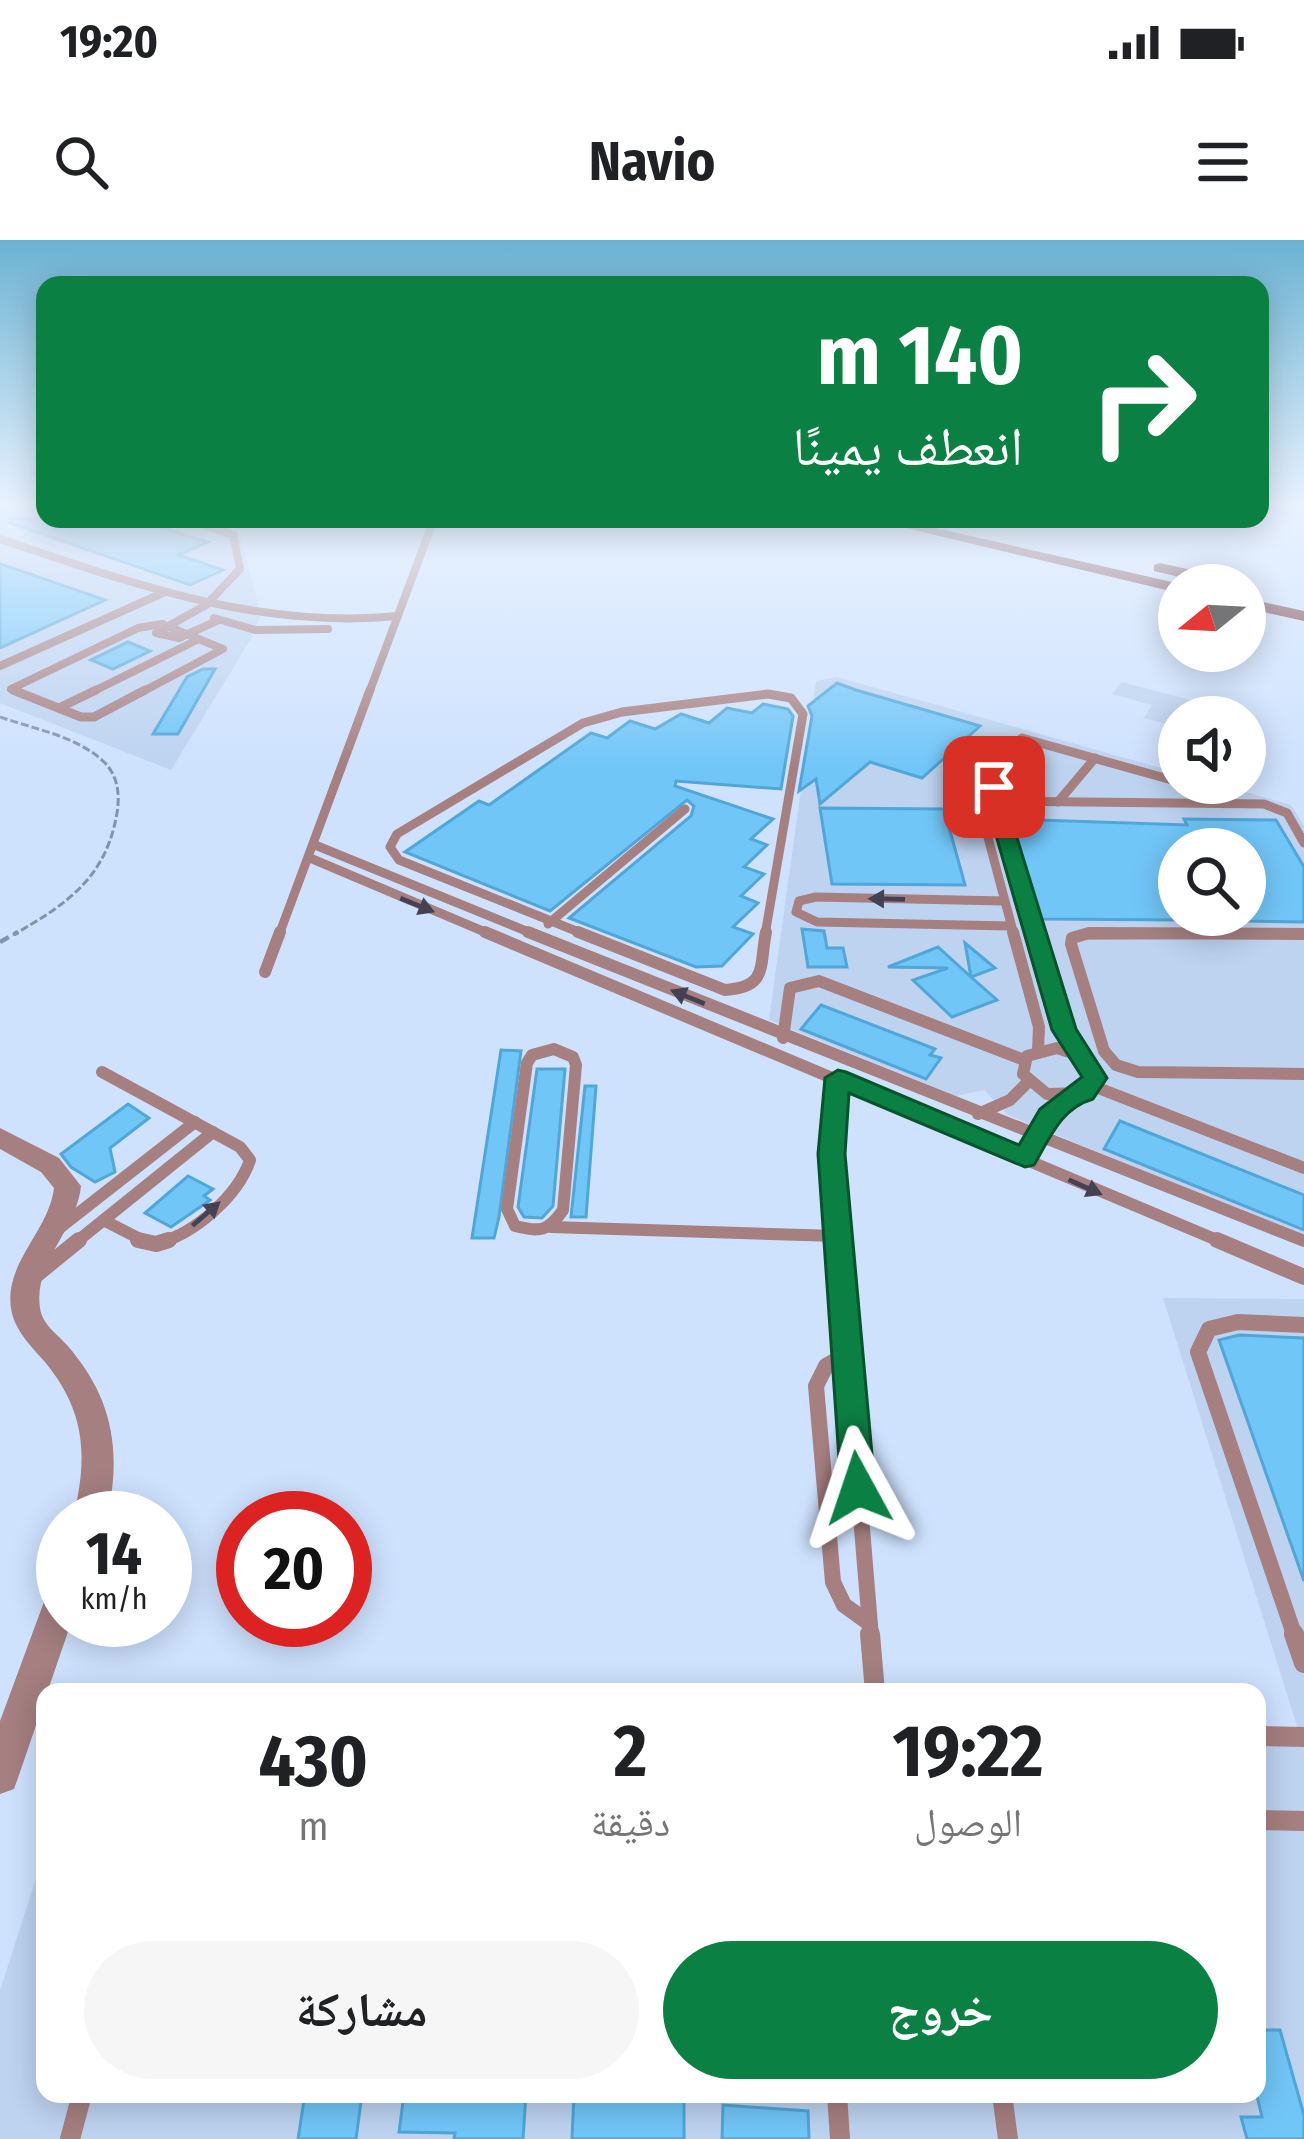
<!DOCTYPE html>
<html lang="ar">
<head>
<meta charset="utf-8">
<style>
  :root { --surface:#fff; --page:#f6f6f6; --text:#202124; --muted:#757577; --accent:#0b8043 }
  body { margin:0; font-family:"Fira Sans Condensed","Noto Naskh Arabic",sans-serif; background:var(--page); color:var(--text); direction:rtl; height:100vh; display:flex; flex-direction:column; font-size:45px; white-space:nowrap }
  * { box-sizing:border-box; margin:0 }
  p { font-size:39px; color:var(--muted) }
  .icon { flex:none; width:66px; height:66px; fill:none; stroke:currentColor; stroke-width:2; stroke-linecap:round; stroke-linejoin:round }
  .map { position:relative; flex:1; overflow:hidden; direction:ltr }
  .side { position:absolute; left:36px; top:1443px; width:1230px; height:420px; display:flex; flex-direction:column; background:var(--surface); border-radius:24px; box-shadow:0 6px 30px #0003; direction:rtl }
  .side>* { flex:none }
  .hud { position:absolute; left:36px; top:36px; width:1233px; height:252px; border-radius:24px; box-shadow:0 6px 30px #0003; direction:rtl; background:#0b8043; color:#fff; overflow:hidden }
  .needle { width:78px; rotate:252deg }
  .fabs { position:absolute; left:1158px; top:324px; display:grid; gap:24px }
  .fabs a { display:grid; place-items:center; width:108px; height:108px; border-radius:50%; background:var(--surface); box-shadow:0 6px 30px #0003; font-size:60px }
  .speed { position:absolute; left:36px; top:1251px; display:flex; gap:24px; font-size:60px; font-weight:700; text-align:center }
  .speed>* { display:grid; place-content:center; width:156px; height:156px; border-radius:50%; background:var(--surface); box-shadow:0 6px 30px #0003; line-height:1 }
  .speed small { font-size:30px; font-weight:400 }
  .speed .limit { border:18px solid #d22; background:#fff; color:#111 }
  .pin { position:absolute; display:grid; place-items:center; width:102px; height:102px; color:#fff; margin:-51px; border-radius:24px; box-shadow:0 6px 18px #0006 }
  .me { position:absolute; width:132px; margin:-66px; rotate:355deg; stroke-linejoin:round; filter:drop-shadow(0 0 9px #0008) }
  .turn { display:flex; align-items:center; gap:42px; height:252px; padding:0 48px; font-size:54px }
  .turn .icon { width:156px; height:156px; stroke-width:2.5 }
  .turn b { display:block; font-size:84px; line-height:102px }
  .eta { display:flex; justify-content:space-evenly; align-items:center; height:204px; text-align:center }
  .eta b { font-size:72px; font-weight:700; line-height:84px }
  .primary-button { display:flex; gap:24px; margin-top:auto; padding:24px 48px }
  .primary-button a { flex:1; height:138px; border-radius:72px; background:var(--accent); color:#fff; font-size:48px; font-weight:700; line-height:138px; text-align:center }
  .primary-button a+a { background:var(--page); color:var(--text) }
  .status { display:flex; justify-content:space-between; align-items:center; height:84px; padding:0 60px; background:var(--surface); direction:ltr }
  .status svg { height:33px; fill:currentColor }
  header { display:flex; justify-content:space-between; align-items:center; height:156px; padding:0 48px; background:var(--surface); font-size:54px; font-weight:700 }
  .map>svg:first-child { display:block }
</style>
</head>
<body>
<div class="status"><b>19:20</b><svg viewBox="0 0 49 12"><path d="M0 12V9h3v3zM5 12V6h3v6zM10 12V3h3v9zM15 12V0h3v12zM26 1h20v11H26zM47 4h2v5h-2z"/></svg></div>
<header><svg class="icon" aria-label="menu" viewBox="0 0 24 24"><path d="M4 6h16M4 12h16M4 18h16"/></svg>Navio<svg class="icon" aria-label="search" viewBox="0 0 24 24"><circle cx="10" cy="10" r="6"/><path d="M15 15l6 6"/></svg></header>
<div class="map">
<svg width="1304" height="1899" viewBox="0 0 1304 1899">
  <rect width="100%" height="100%" fill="#cee2fe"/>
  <!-- built -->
  <g fill="#bdd3f0" fill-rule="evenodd">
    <path d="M0,262H45V279H194L239,292L261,375L251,399L171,530L0,463Z"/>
    <path d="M837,437L1179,533V543H1214L1291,565L1304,586V997L1008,875L984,850L956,856L769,780L816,441ZM1179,609H1245V675H1179Z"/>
    <path d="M1122,442L1243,474L1179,477V487L1144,478L1152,465L1112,454Z"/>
    <path d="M1163,1058L1304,1059V1899H0V1751L45,1610V1854H1257V1503L1302,1502Z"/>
  </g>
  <!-- building -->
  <g fill="#71c6f8" stroke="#50a6d7" stroke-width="3">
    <path d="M11,279H132L208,302L178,315L223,330L190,345L10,283Z"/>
    <path d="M0,324L27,333L105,360L0,408Z"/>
    <path d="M128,402L150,411L113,429L91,420Z"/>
    <path d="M203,429H215L178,494H153L187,437Z"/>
    <path d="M837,443L856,450L980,486L922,538L870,522L820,564L816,539L799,551L812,476L808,466Z"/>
    <path d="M763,464L788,469L793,476L781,549L676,541L675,546L773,579L751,599L767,605L744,627L764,634L741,656L758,663L733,687L753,694L722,726L696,727L569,678L691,576L694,566L687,560L550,671L405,612L479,561L489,565L591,493L607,498L630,481L655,489L681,474L709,483L727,468L752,473Z"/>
    <path d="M820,568L944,569L965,645L832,644Z"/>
    <path d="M1011,579L1187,585L1184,579L1276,580L1304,627V682L1245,681V609H1179V680L1040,679Z"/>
    <path d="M802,689L824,691L827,708H843L847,727H808Z"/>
    <path d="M965,703L995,728L971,737L997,760L952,777L913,740L948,728L888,727L938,707L971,737Z"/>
    <path d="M821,765L935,809L930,815L941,818L926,839L801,789Z"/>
    <path d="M501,810L521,811L499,977L494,998H472Z"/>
    <path d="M537,829H565L553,966L542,978L524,977L518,967Z"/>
    <path d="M585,846H596L586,977H571Z"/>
    <path d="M128,864L149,878L110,908L115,932L95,942L71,927L61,914Z"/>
    <path d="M1120,881L1304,955V990L1104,909Z"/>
    <path d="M188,936L213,949L204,956L210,960L206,963L171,987L145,973Z"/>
    <path d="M1239,1095L1304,1098V1341L1219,1100Z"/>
    <path d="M1257,1790H1280L1304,1875V1899H1247L1241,1877H1262L1257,1856Z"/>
    <path d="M305,1854H362L356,1899H298Z"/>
    <path d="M404,1854H526L523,1899H454L455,1893L399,1892Z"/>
    <path d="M574,1854H684V1899H572Z"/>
    <path d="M723,1865L808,1871L809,1899H722Z"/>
  </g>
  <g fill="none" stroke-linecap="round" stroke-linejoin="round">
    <!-- path-far1 -->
    <path stroke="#8094af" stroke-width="3" stroke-dasharray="8 3" stroke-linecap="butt" d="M0,477C34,489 76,496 103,521C118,535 120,554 117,573C106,638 67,664 13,695"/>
    <!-- path -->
    <path stroke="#8094af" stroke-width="4.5" stroke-dasharray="10 6" stroke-linecap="butt" d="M0,702L18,692"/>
    <!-- lane-far4 -->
    <g stroke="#a67f80" stroke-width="8">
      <path d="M186,279L233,295L240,329L206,365L156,393L179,398L219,380"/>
      <path d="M0,299C131,343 258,390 398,376"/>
      <path d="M214,378L255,390L328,389"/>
      <path d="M0,426L165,352"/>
      <path d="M21,453L11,449L138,388L162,384L223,409L140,453"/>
      <path d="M90,453L197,400"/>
      <path d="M369,453L434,279"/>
    </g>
    <!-- lane-far3 -->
    <g stroke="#a67f80" stroke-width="9">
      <path d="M13,450L81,477H94L145,450"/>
      <path d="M59,468L96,450"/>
      <path d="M1183,543L1206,551L1215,563"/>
      <path d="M971,545L1022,498L1179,542"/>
      <path d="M971,545H987L1004,553L1005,561L989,567L969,563L962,553Z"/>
      <path d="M987,545L1013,516"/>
      <path d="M1005,561L1264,564L1287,573L1304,603"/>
      <path d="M1058,562L1095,518"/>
      <path d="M1001,564L1002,585L1035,695"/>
      <path d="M974,565L985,586L1014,695"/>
      <path d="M315,605L536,695"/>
      <path d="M310,618L492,695"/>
      <path d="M1004,661L816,657L799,661L796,672L817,682L1010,686"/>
      <path d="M548,684L685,569"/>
      <path d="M279,695L370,450"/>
      <path d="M586,695L399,620L390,607L397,594L583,483L622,472L768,454L791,458L803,474L765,695"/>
      <path d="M1084,695L1304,694"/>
    </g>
    <!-- lane-far2 -->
    <g stroke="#a67f80" stroke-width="12">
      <path d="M485,692L1224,1003"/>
      <path d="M528,692L1304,1001"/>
      <path d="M578,692L725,750C768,747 759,728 766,692"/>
      <path d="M1013,692L1039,787L1038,810"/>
      <path d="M1034,692L1064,790L1076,814"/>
      <path d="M1304,694L1089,693L1072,698L1071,704L1104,811L1116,825L1138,832L1304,834"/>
      <path d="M265,732L280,692"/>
      <path d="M783,798L790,748L819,741L1024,820"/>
      <path d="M1057,808L1076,814L1092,829L1093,846L1084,853L1047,854L1023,834L1027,816Z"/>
      <path d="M554,809L573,817L576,825L563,970C548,992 540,992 515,986L507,969L527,823L532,815Z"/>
      <path d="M102,832L240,907L250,920C238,956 195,993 159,1003"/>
      <path d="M838,839L831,914L838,1003"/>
      <path d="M1093,846L1304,928"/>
      <path d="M978,874L1010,860L1028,842"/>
      <path d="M1025,918L1049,876L1071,857"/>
      <path d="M105,981L148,1003"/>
      <path d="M551,987L837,996"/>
      <path d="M57,990L195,882"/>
      <path d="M75,1003L213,892"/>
    </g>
    <!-- lane-far1 -->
    <g stroke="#a67f80" stroke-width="16">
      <path d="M138,1000L156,1004L169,1000"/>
      <path d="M838,1000L871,1397"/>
      <path d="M1217,1000L1304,1037"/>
      <path d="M36,1035L79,1000"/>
      <path d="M847,1114L826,1126L816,1146L833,1342L844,1365L869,1383"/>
      <path d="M1295,1397L1198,1112L1209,1089L1238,1082L1304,1085"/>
    </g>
    <!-- lane -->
    <g stroke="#a67f80" stroke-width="20">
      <path d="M870,1394L875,1452"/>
      <path d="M1294,1394L1304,1423"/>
      <path d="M1257,1496L1304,1497"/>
      <path d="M1257,1580L1304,1581"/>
      <path d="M837,1854L840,1899"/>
      <path d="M1002,1854L1008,1899"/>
      <path d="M70,1899L82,1854"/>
    </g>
    <!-- street -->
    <g fill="#a67f80" fill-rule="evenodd">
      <path d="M0,888L59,918L81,946C77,989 33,1023 40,1068C42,1084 57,1094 67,1105C113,1158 122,1211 107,1278H73C88,1217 86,1172 45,1122C31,1106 14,1090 11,1068C4,1023 49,991 54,948L41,932L0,909Z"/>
      <path d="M63,1338V1380H72L19,1535L14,1549L0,1554V1481L51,1343Z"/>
    </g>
    <!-- primary -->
    <g fill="#6f2d34" fill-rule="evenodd">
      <path d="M868,279H896L1185,345H1179V353Z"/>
      <path d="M1160,323L1242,341L1244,345H1214L1154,331V325Z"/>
      <path d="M1245,358L1304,371V381L1245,368Z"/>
    </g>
  </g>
  <!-- one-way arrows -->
  <defs><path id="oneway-solid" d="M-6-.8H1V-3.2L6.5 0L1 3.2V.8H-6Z" transform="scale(3)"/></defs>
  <g fill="#434152">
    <use href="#oneway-solid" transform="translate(887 659) rotate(-179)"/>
    <use href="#oneway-solid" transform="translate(417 665) rotate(22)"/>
    <use href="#oneway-solid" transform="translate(688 757) rotate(-158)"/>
    <use href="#oneway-solid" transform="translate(1085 947) rotate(24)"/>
    <use href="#oneway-solid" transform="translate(206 974) rotate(-41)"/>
  </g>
  <!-- sky -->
  <linearGradient id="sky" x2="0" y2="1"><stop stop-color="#6bb2d2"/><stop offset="0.5" stop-color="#e9f2ff"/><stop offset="1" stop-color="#e9f2ff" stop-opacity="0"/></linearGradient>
  <rect width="1304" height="528" fill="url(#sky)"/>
  <!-- route -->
  <path fill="#0b8043" stroke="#07532c" stroke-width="3" d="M994,541L1015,557L1011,564L1013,585L1076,789L1107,838L1093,859C1061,868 1050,898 1034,925L1025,927L849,853L845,914L875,1248L870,1259L858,1263L846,1259L841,1248L818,914L825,838L838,830L846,832L1019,905L1040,869L1082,837L1052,790L993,585L991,564L995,558L985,547Z"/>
</svg>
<div class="fabs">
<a><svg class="needle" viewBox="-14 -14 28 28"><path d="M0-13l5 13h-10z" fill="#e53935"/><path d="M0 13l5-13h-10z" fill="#757577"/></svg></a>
<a><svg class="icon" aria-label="sound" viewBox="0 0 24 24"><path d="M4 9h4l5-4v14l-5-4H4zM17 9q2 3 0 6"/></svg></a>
<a><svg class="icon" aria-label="search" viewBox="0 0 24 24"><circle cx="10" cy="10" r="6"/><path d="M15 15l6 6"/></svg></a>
</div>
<div class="speed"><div>14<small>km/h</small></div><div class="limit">20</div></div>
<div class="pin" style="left:994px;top:547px;background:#d93025"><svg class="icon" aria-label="arrive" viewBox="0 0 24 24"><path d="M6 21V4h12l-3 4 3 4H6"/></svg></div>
<svg class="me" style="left:858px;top:1248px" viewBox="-20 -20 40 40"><path d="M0-17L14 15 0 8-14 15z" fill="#0b8043" stroke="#fff" stroke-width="4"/></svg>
<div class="hud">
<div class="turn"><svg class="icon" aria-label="right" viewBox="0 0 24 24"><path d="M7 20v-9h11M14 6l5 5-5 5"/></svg><div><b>140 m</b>انعطف يمينًا</div></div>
</div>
<section class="side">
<div class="eta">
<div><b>19:22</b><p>الوصول</p></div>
<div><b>2</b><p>دقيقة</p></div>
<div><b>430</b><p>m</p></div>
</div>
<div class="primary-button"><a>خروج</a><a>مشاركة</a></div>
</section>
</div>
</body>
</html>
